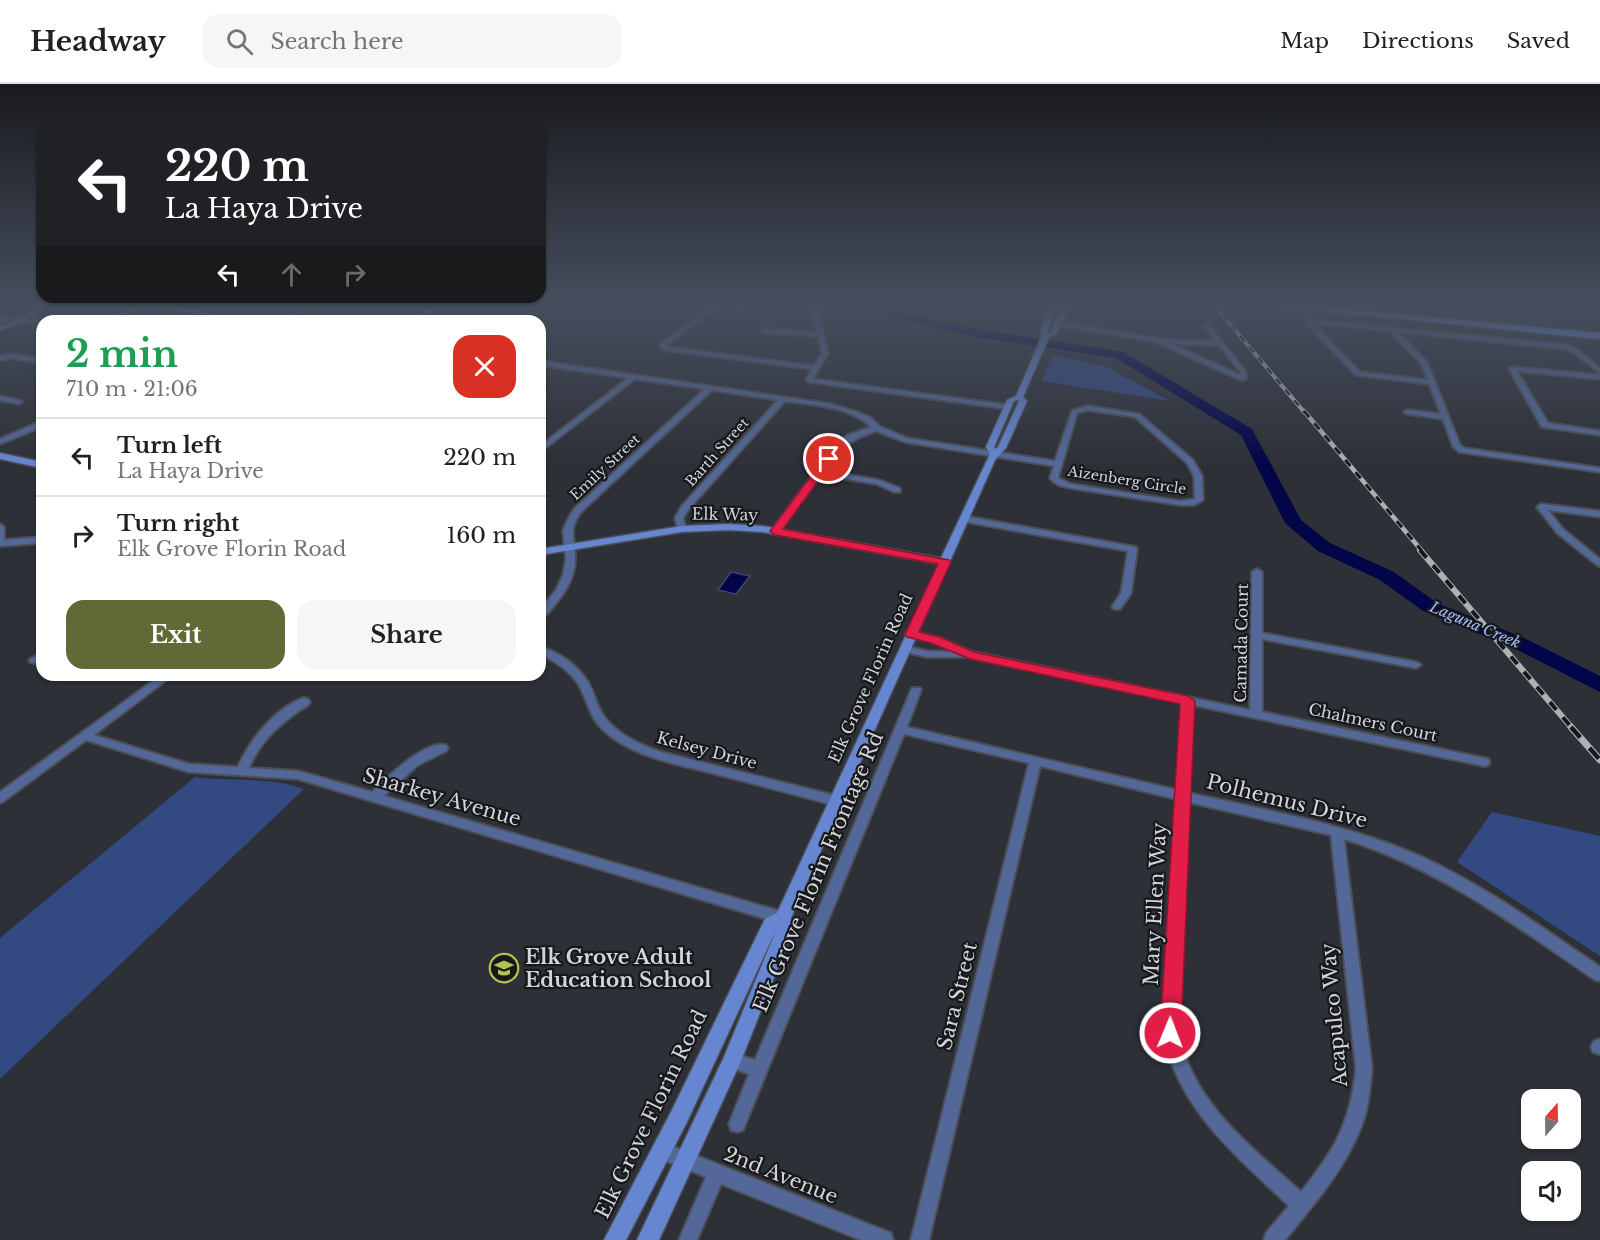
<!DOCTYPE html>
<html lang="en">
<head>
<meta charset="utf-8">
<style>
  :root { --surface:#fff; --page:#f6f6f6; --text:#202124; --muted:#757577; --line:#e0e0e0; --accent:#626936 }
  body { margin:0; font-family:"Libre Baskerville",serif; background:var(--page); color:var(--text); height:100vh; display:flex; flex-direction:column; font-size:22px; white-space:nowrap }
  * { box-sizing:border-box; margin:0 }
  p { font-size:20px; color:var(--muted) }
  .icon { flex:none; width:33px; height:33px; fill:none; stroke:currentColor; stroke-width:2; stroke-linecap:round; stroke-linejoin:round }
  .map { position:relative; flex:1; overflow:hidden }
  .details { position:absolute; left:36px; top:231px; width:510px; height:366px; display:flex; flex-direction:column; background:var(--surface); border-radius:18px; box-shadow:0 2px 4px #0004 }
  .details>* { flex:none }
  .banner { position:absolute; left:36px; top:36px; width:510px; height:183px; border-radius:18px; box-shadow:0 2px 4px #0004; background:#202124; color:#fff; overflow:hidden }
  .needle { width:39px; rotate:20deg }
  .tools { position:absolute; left:1521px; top:1005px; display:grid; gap:12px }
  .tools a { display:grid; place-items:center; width:60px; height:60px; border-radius:12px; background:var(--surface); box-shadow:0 2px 4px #0004; font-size:30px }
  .pin { position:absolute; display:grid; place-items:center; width:51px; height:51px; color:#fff; margin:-26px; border:3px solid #fff; border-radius:50%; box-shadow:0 2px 6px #0007 }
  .me { position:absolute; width:66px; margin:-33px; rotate:1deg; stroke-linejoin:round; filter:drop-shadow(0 0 4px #0008) }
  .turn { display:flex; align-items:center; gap:21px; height:126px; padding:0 30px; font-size:27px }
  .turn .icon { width:78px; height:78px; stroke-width:2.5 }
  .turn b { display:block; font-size:42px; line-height:51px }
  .lanes { display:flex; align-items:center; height:57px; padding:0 30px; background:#0003; justify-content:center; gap:30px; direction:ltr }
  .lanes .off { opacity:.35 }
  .round { display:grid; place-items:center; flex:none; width:63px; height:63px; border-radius:18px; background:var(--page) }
  .summary { display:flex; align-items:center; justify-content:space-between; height:102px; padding:0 30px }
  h1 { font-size:36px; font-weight:700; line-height:45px; color:#1e9e55 }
  .button { display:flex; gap:12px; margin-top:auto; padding:12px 30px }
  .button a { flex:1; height:69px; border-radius:18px; background:var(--accent); color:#fff; font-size:24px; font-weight:700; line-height:69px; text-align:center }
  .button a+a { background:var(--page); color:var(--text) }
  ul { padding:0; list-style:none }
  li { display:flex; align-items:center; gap:18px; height:78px; padding:0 30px; border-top:2px solid var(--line) }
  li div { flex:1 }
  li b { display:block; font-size:22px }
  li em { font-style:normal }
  header { display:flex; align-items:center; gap:36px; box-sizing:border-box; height:84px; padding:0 30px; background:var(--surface); border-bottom:2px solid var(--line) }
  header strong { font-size:28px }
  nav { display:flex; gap:33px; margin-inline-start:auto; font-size:21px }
  .search { width:420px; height:54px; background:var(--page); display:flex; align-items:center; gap:15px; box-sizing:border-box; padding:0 21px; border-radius:18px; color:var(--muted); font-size:22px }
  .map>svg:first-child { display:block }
</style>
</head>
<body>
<header>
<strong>Headway</strong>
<div class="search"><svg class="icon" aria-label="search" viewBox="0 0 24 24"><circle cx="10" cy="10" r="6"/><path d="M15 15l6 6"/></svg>Search here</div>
<nav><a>Map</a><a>Directions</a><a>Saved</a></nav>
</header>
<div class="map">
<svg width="1600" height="1156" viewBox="0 0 1600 1156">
  <rect width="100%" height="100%" fill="#2d3037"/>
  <!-- green -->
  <g fill="#324982">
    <path d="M1052,271L1105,282L1170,317L1042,297Z"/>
    <path d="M195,693C231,698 269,692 304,705L0,995V854Z"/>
    <path d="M1492,728L1600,752V872L1457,778Z"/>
  </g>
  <!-- water -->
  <path fill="#020548" stroke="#404374" stroke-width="1.5" d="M731,488L750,492L736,510L718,506Z"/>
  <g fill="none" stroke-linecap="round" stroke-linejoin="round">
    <!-- river -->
    <path fill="#020548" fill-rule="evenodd" d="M868,220H879L887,225L976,245L1123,268L1252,345L1301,436L1330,459L1394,488L1437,519L1524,554L1600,592V608L1510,562L1423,527L1380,496L1318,467L1285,439L1241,351L1116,274L976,253L879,230Z"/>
    <!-- street casing -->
    <g stroke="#4b4e54" stroke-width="4">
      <g id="street">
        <path d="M144,220L214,229L217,231L214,233L146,223L106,237H98Z"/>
        <path d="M316,220H323L284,237H276Z"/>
        <path d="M715,220H734L745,222L742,224L719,222L666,261L668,263L814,282L822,269L818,252L764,249L761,247L764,245L817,248L810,220H816L828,269L813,295L1008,321L1011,323L1008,325L809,298L806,296L812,285L664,266L660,261L661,260Z"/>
        <path d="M1306,221L1309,223L1310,236L1567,261L1576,265L1600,284V289L1572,267L1566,265L1398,248L1427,278L1460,361L1464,364L1600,384V388L1459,368L1453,362L1443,335L1408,330L1404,328L1408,326L1441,330L1429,300L1356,291L1305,238L1303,223ZM1312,239L1392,247L1394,252L1421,279L1428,296L1360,288Z"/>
        <path d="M0,234L42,236L44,237H42V240L0,238Z"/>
        <path d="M1057,238L1169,256L1216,257L1203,241L1208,240L1246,288V295L1241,296L1153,257L1055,241V239ZM1172,260L1219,261L1241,289L1240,291Z"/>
        <path d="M12,270L42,275V279L12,274L0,276V272Z"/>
        <path d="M540,277L831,320L860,329L871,334L879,342L907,354L1055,377L1072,327L1088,322L1139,330L1193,376L1202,392L1203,416L1194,421H1180L1070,404C1062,402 1055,401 1050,394L1054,382L905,358L876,347C847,357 842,362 824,387L879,396L900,404V408H894L877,400L821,391L778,449L775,450L771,447L835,361L848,351L871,343C850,322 813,321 785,317L688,426L683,434L686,445L682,448L678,445L675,434L681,423L778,316L712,306L580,429C568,448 575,453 575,473C576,497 559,518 543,534L540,535V526L556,506L563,491L566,475L563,447L568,435L574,425L705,305L635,295L540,368V362L628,294L540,281ZM1088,326L1135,333L1187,379L1194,392L1195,415L1180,417L1071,400L1058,394L1077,329Z"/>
        <path d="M1512,283L1600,291V295L1517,287L1548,339L1600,347V351L1542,343L1509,285Z"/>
        <path d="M0,312L21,317L22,318L19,320L0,316Z"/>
        <path d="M39,338H42V343L0,360V355Z"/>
        <path d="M1541,420L1600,427V433L1548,426L1563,445L1600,475V482L1597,481L1557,449L1537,423Z"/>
        <path d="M964,432L1136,463L1137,465L1131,509L1120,525H1114L1112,523L1121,509L1128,467L961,437V433Z"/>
        <path d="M0,440L4,443V456L42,453V459L0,462Z"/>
        <path d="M1257,485L1262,488V549L1416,578L1421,581L1416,584L1262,555V628L1484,674L1488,675L1490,678L1488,681L1484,682L1193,621L1189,709C1264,726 1342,739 1413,769C1480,798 1540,842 1600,883V897L1595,896C1515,841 1438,784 1344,755L1372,985C1370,1002 1369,1019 1364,1035C1348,1082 1315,1119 1285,1156H1264L1266,1149L1289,1122C1241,1076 1186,1032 1167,965C1164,955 1164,943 1162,933L1176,715L1040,682L929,1156H911L1029,679L904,650L743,1046L737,1048L731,1046L729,1040L749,990L726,982L724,977L726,972L732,969L755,976L912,604H920L921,606L907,643L1177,706L1182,619L967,573H927L901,567L900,565L905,562L927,567L954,568L933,558L907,552L906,550L907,548L911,547L940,554L973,568L1250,626L1252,488ZM1188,718L1331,751L1356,985C1350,1040 1335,1065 1301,1108C1262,1072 1214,1036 1191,986C1183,969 1180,951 1178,933Z"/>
        <path d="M540,563C562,569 583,585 592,606C596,616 599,627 606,635C620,652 641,661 661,668L837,712L841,714L843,717L841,720L837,722C794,710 751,699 708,688C676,680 641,674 613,654C589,637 591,624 579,601C570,587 555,577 540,570Z"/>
        <path d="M42,568V576L34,579L30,578L29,576Z"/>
        <path d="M161,591H173L94,651L189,680L238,683C249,657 276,623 304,614L308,615L310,618L308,621C283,637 261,655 249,684L298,687L372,708C386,694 425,656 446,661L448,664L446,667L418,681L384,712L783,828L788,830L790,834L788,838L783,840L298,695L189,688L86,656L4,717L0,719V708Z"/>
        <path d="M1600,955V970H1599L1593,968L1591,963L1594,957Z"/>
        <path d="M662,1058L891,1149L893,1156H861L721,1100L697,1156H679L706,1093L656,1073L653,1067L656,1061Z"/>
      </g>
    </g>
    <!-- secondary casing -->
    <g stroke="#4b4e54" stroke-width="3">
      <g id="secondary">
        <path d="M44,220H51L23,238L0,246V242L19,236Z"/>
        <path d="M440,220H447L413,237H405Z"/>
        <path d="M1051,220H1057L1047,249H1050L1065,220H1071L1056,250L1049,253L1023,313L1027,317L1006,364L995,376L791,834L794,843L741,977L659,1156H637L724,973L777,844L686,1040L626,1156H604L672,1026L765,835L777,829L939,480L763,448L728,446L682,448L540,471V465L682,442L728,440L763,442L941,474L990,370L986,363L1007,316L1016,312L1042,252L1040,249ZM1018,316L1019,317L998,363L995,365L994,363L1014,317Z"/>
        <path d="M0,369L42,378V384L0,375Z"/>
      </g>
    </g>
    <!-- primary casing -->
    <g stroke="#4b4e54" stroke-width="3">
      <path id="primary" d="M1267,220H1292L1600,249V255L1271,222Z"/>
    </g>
    <!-- street -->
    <use href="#street" fill="#536898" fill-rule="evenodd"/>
    <!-- secondary -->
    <use href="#secondary" fill="#6686d2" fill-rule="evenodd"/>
    <!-- primary -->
    <use href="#primary" fill="#749cff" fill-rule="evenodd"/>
    <!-- rail-far3 casing -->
    <g stroke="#adb0b5" stroke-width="4">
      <path id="rail-far3" d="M1213,220L1305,329"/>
    </g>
    <!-- rail-far2 casing -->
    <g stroke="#adb0b5" stroke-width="4.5">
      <path id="rail-far2" d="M1304,327L1422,467"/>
    </g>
    <!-- rail-far1 casing -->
    <g stroke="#adb0b5" stroke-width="6">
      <path id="rail-far1" d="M1420,466L1572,644"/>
    </g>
    <!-- rail casing -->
    <g stroke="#adb0b5" stroke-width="7">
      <path id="rail" d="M1571,643L1600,676"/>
    </g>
    <!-- rail-far3 -->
    <use href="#rail-far3" stroke="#16181b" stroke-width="2" stroke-dasharray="7" stroke-linecap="butt"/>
    <!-- rail-far2 -->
    <use href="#rail-far2" stroke="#16181b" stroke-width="3" stroke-dasharray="8" stroke-linecap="butt"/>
    <!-- rail-far1 -->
    <use href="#rail-far1" stroke="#16181b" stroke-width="4" stroke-dasharray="10" stroke-linecap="butt"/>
    <!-- rail -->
    <use href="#rail" stroke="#16181b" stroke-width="4.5" stroke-dasharray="14" stroke-linecap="butt"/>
  </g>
  <!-- wall -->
  <path fill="#344c88" d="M1112,220H1129V222L1111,221Z"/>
  <!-- sky -->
  <linearGradient id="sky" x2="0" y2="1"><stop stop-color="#191a1e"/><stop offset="0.58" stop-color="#464e5e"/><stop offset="1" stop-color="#464e5e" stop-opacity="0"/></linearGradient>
  <rect width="1600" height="381" fill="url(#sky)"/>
  <!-- route -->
  <path fill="#e11d48" stroke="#92132f" stroke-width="1.5" d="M825,373L834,375L783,445L949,476L951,478L919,548L940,553L974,568L1188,612L1195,617L1181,949L1178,956L1170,958L1163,956L1160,949L1180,620L970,575L931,559L907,553L905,550L938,480L775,451L770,447Z"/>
  <!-- icons -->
  <defs>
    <g id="school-ring" transform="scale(1.5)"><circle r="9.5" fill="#16181b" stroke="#b3c24b" stroke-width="1.5"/><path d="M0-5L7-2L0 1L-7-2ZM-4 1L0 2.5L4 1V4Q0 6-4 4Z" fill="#b3c24b"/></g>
  </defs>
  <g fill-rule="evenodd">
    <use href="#school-ring" x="504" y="884"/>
  </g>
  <g text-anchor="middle" stroke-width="4.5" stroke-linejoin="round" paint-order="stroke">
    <!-- far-street labels -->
    <g font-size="14" fill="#d2d5d9" stroke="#16181b">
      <text transform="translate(717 368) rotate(-48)" y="5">Barth Street</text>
      <text transform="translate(605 383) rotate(-43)" y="5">Emily Street</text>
      <text transform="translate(1127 396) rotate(9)" y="5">Aizenberg Circle</text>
    </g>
    <!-- far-water labels -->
    <g font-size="15" font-style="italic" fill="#a4befa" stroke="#16181b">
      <text transform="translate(1475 541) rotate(23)" y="5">Laguna Creek</text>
    </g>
    <!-- street labels -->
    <g font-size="16" fill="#d2d5d9" stroke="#16181b">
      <text transform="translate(725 430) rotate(1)" y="6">Elk Way</text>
      <text transform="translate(1241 559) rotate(-89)" y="6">Camada Court</text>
      <text transform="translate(870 594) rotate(-66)" y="6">Elk Grove Florin Road</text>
      <text transform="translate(1373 638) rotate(12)" y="6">Chalmers Court</text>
      <text transform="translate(707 666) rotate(15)" y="6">Kelsey Drive</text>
    </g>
    <!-- near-street labels -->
    <g font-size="20" fill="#d2d5d9" stroke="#16181b">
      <text transform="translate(442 713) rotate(16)" y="7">Sharkey Avenue</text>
      <text transform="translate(1287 717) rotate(14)" y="7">Polhemus Drive</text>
      <text transform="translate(818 788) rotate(-67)" y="7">Elk Grove Florin Frontage Rd</text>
      <text transform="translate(1155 820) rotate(-87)" y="7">Mary Ellen Way</text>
      <text transform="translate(957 912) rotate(-76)" y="7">Sara Street</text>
      <text transform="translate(1334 931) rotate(-95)" y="7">Acapulco Way</text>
      <text transform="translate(651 1030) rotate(-64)" y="7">Elk Grove Florin Road</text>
      <text transform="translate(781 1091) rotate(22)" y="7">2nd Avenue</text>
    </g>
    <!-- near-poi labels -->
    <g font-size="20" font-weight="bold" fill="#d2d5d9" stroke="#16181b" text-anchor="start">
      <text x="525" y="880">Elk Grove Adult<tspan x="525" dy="23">Education School</tspan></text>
    </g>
  </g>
</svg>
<div class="tools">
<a><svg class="needle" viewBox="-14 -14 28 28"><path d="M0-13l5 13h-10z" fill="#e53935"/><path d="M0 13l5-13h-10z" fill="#757577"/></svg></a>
<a><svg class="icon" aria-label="sound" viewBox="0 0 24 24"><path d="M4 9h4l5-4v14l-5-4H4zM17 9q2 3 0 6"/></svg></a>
</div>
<div class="pin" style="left:829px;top:375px;background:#d93025"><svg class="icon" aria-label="arrive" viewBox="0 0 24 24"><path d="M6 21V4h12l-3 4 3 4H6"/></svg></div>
<svg class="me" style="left:1170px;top:949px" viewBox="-20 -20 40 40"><circle r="17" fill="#e11d48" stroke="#fff" stroke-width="3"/><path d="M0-11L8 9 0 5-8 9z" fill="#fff"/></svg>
<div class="banner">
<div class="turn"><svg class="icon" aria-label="left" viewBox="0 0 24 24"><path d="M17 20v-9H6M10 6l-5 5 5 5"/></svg><div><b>220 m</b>La Haya Drive</div></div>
<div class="lanes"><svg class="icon" aria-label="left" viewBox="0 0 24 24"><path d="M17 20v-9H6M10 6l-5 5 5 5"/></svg><svg class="icon off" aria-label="ahead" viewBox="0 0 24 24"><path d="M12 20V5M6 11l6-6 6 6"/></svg><svg class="icon off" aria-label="right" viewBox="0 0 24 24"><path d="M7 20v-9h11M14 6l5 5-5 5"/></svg></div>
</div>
<section class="details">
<div class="summary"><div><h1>2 min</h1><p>710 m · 21:06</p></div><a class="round" style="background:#d93025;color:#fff"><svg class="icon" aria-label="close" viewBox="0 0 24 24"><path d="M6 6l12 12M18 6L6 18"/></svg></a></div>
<ul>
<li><svg class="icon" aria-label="left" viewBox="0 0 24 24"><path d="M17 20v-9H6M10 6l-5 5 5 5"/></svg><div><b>Turn left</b><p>La Haya Drive</p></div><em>220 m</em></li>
<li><svg class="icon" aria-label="right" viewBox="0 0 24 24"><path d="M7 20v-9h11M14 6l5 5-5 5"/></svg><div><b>Turn right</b><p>Elk Grove Florin Road</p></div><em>160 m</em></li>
</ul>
<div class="button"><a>Exit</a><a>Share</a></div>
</section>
</div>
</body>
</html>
